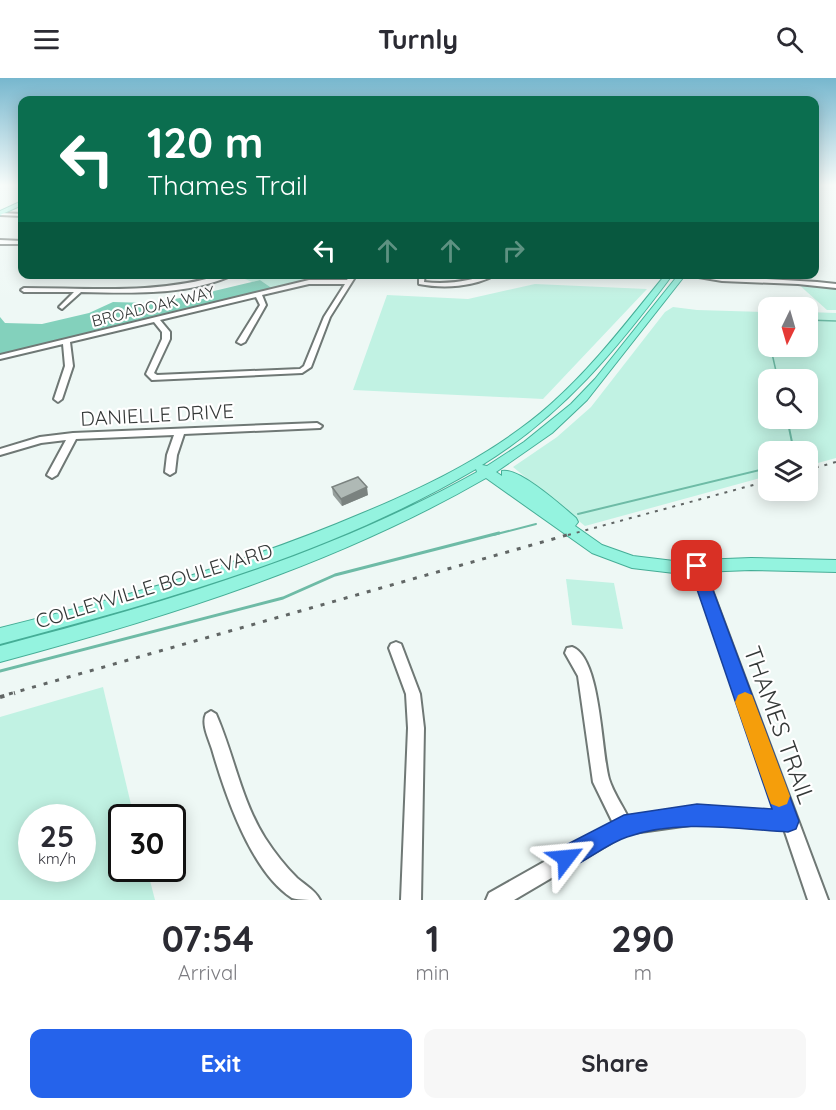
<!DOCTYPE html>
<html lang="en">
<head>
<meta charset="utf-8">
<style>
  :root { --surface:#fff; --page:#f7f7f7; --text:#2b2b33; --muted:#7c7c81; --accent:#2563eb }
  body { margin:0; font-family:Quicksand,sans-serif; background:var(--page); color:var(--text); height:100vh; display:flex; flex-direction:column; font-size:22px; white-space:nowrap }
  * { box-sizing:border-box; margin:0 }
  p { font-size:20px; color:var(--muted) }
  .icon { flex:none; width:33px; height:33px; fill:none; stroke:currentColor; stroke-width:2; stroke-linecap:round; stroke-linejoin:round }
  .map { position:relative; height:822px; overflow:hidden }
  .sheet { display:flex; flex-direction:column; background:var(--surface); flex:1 }
  .sheet>* { flex:none }
  .guide { position:absolute; left:18px; top:18px; width:801px; height:183px; border-radius:12px; box-shadow:0 3px 15px #0003; background:#0b6e4f; color:#fff; overflow:hidden }
  .needle { width:39px; rotate:185deg }
  .controls { position:absolute; left:758px; top:219px; display:grid; gap:12px }
  .controls a { display:grid; place-items:center; width:60px; height:60px; border-radius:12px; background:var(--surface); box-shadow:0 3px 15px #0003; font-size:30px }
  .speed { position:absolute; left:18px; top:726px; display:flex; gap:12px; font-size:30px; font-weight:700; text-align:center }
  .speed>* { display:grid; place-content:center; width:78px; height:78px; border-radius:50%; background:var(--surface); box-shadow:0 3px 15px #0003; line-height:1 }
  .speed small { font-size:15px; font-weight:400 }
  .speed .limit { border:3px solid #111; border-radius:9px; background:#fff; color:#111 }
  .pin { position:absolute; display:grid; place-items:center; width:51px; height:51px; color:#fff; margin:-26px; border-radius:12px; box-shadow:0 3px 9px #0006 }
  .me { position:absolute; width:66px; margin:-33px; rotate:61deg; stroke-linejoin:round; filter:drop-shadow(0 0 4px #0008) }
  .turn { display:flex; align-items:center; gap:21px; height:126px; padding:0 30px; font-size:27px }
  .turn .icon { width:78px; height:78px; stroke-width:2.5 }
  .turn b { display:block; font-size:42px; line-height:51px }
  .lanes { display:flex; align-items:center; height:57px; padding:0 30px; background:#0003; justify-content:center; gap:30px; direction:ltr }
  .lanes .off { opacity:.35 }
  .eta { display:flex; justify-content:space-evenly; align-items:center; height:102px; text-align:center }
  .eta b { font-size:36px; font-weight:700; line-height:42px }
  .button { display:flex; gap:12px; margin-top:auto; padding:12px 30px }
  .button a { flex:1; height:69px; border-radius:12px; background:var(--accent); color:#fff; font-size:24px; font-weight:700; line-height:69px; text-align:center }
  .button a+a { background:var(--page); color:var(--text) }
  header { display:flex; justify-content:space-between; align-items:center; height:78px; padding:0 30px; background:var(--surface); font-size:27px; font-weight:700 }
  .map>svg:first-child { display:block }
</style>
</head>
<body>
<header><svg class="icon" aria-label="menu" viewBox="0 0 24 24"><path d="M4 6h16M4 12h16M4 18h16"/></svg>Turnly<svg class="icon" aria-label="search" viewBox="0 0 24 24"><circle cx="10" cy="10" r="6"/><path d="M15 15l6 6"/></svg></header>
<div class="map">
<svg width="836" height="822" viewBox="0 0 836 822">
  <rect width="100%" height="100%" fill="#eef8f5"/>
  <!-- green -->
  <g fill="#c1f2e3" fill-rule="evenodd">
    <path d="M242,196L353,197L348,202H311L276,213L260,202L252,204L238,198Z"/>
    <path d="M796,204L836,208V232H827Z"/>
    <path d="M535,206L647,211L543,321L353,312L387,217L468,221Z"/>
    <path d="M673,229L697,232L768,234V268H807V234L836,235V380L807,388V374H768V398L585,448L513,389L557,359L591,329L665,234ZM768,302H807V340H768Z"/>
    <path d="M566,501L614,505L623,551L572,547Z"/>
    <path d="M103,609L134,739L122,740V790L147,791L155,822H0V639ZM32,740H82V790H32Z"/>
  </g>
  <!-- forest -->
  <path fill="#83d1bc" d="M260,202L276,213L0,277V239L5,245L42,246L89,235L113,224L149,225L193,218Z"/>
  <g fill="none" stroke-linecap="round" stroke-linejoin="round">
    <!-- stream-far2 -->
    <g stroke="#6ebba6" stroke-width="1.5">
      <path d="M807,242L836,243"/>
      <path d="M775,268L771,271L778,302"/>
    </g>
    <!-- stream-far1 -->
    <g stroke="#6ebba6" stroke-width="2">
      <path d="M787,340L794,374"/>
      <path d="M578,436L768,390"/>
      <path d="M493,457L536,446"/>
    </g>
    <!-- stream -->
    <path stroke="#6ebba6" stroke-width="3" d="M0,593L283,520L335,497L499,455"/>
    <!-- minor casing -->
    <g stroke="#6f7875" stroke-width="4">
      <g id="minor">
        <path d="M0,135L22,136V138L0,137Z"/>
        <path d="M0,162L22,163V166H0Z"/>
        <path d="M224,196H235C189,218 131,215 81,214L62,231L59,229L74,214H24L21,212L24,210C90,210 160,217 224,196Z"/>
        <path d="M351,196H357L330,239L311,289L302,295L152,302L146,296L162,261V254L154,244L70,264L73,288L62,321L58,324L54,321L65,288L63,266L0,281V277L309,202H347ZM309,206H345L324,239L304,288L300,291L157,297L154,295L170,261V254L160,242L256,219L260,227L237,264L241,266L245,264L266,227L262,217Z"/>
        <path d="M419,196H425L424,204C439,206 454,205 468,202C478,200 486,196 497,196C474,209 444,211 419,206Z"/>
        <path d="M681,196L817,204L836,206V210L798,206L722,203Z"/>
        <path d="M317,345L322,348L320,350L184,356L177,377L175,394L170,397L165,394L167,377L174,357L76,361L57,397L52,400L47,397L66,362L41,365L0,377V371L40,359L73,355Z"/>
        <path d="M697,483L701,485L703,488L828,822H808L784,751L697,746L626,756L514,822H486L489,815L613,745L593,704L578,598L565,575L567,570L572,569C601,579 601,673 609,701C613,714 622,727 628,739L697,728L777,734L691,488L693,485Z"/>
        <path d="M396,564L401,566L420,616L424,650L421,822H401L408,650L406,616L389,570L391,566Z"/>
        <path d="M211,633L216,636C234,677 241,722 265,760C274,774 285,788 297,800C305,807 315,812 320,822C312,822 299,822 292,820C251,794 225,716 212,671C209,661 201,646 206,636Z"/>
      </g>
    </g>
    <!-- major casing -->
    <g stroke="#45ad96" stroke-width="2">
      <g id="major">
        <path d="M22,123V127L0,137V133Z"/>
        <path d="M666,196H673C617,271 563,337 482,387L487,388L524,364L571,326L595,301L679,196H686L587,322L552,355L496,394L502,398V393C519,389 563,429 576,440L578,444L575,448L602,467L633,478L674,483L751,480L836,482V494L751,492L674,495L632,490L592,475L486,400C335,487 167,539 0,584V568C164,525 328,477 477,394L476,391C330,477 162,523 0,566V550C124,519 246,485 363,435C430,407 497,374 551,326C594,288 629,241 666,196Z"/>
      </g>
    </g>
    <!-- minor -->
    <use href="#minor" fill="#fff" fill-rule="evenodd"/>
    <!-- major -->
    <use href="#major" fill="#94f3df" fill-rule="evenodd"/>
    <!-- rail-far2 -->
    <g stroke="#616665" stroke-width="2" stroke-dasharray="3 6" stroke-linecap="butt">
      <path d="M807,392L836,384"/>
      <path d="M568,457L768,403"/>
    </g>
    <!-- rail-far1 -->
    <path stroke="#616665" stroke-width="3" stroke-dasharray="4 8" stroke-linecap="butt" d="M9,616L574,455"/>
    <!-- rail -->
    <path stroke="#616665" stroke-width="4" stroke-dasharray="4.5 10" stroke-linecap="butt" d="M0,619L15,615"/>
  </g>
  <!-- wall -->
  <path fill="#969f9c" d="M332,409L368,417L342,428L333,417Z"/>
  <!-- shaded-wall -->
  <path fill="#7a827f" d="M367,409L368,417L342,428L341,421Z"/>
  <!-- building -->
  <path fill="#afb9b5" stroke="#7a827f" stroke-width="1.5" d="M358,399L367,409L341,421L332,409Z"/>
  <!-- sky -->
  <linearGradient id="sky" x2="0" y2="1"><stop stop-color="#77b7ce"/><stop offset="0.48" stop-color="#f7fcfa"/><stop offset="1" stop-color="#f7fcfa" stop-opacity="0"/></linearGradient>
  <rect width="836" height="223" fill="url(#sky)"/>
  <!-- route -->
  <path fill="#2563eb" stroke="#184099" stroke-width="1.5" d="M697,482L702,483L704,488L799,743L796,751L788,754C736,751 678,741 627,759C606,766 587,783 566,792L558,788L554,780L558,771L624,737L697,726L772,731L689,488L691,483Z"/>
  <!-- slow -->
  <path fill="#f59e0b" d="M745,614L752,617L790,718L787,726L779,729L771,726L768,718L735,624L738,617Z"/>
  <g text-anchor="middle" stroke-width="4.5" stroke-linejoin="round" paint-order="stroke">
    <!-- far-street labels -->
    <g font-size="16" fill="#353938" stroke="#fff">
      <text transform="translate(153 228) rotate(-14)" y="6">BROADOAK WAY</text>
    </g>
    <!-- street labels -->
    <g font-size="20" fill="#353938" stroke="#fff">
      <text transform="translate(157 337) rotate(-3)" y="7">DANIELLE DRIVE</text>
      <text transform="translate(154 508) rotate(-17)" y="7">COLLEYVILLE BOULEVARD</text>
    </g>
    <!-- near-street labels -->
    <g font-size="24" fill="#353938" stroke="#fff">
      <text transform="translate(779 647) rotate(70)" y="8">THAMES TRAIL</text>
    </g>
  </g>
</svg>
<div class="controls">
<a><svg class="needle" viewBox="-14 -14 28 28"><path d="M0-13l5 13h-10z" fill="#e53935"/><path d="M0 13l5-13h-10z" fill="#7c7c81"/></svg></a>
<a><svg class="icon" aria-label="search" viewBox="0 0 24 24"><circle cx="10" cy="10" r="6"/><path d="M15 15l6 6"/></svg></a>
<a><svg class="icon" aria-label="layers" viewBox="0 0 24 24"><path d="M12 4l9 5-9 5-9-5zM3 14l9 5 9-5"/></svg></a>
</div>
<div class="speed"><div>25<small>km/h</small></div><div class="limit">30</div></div>
<div class="pin" style="left:697px;top:488px;background:#d93025"><svg class="icon" aria-label="arrive" viewBox="0 0 24 24"><path d="M6 21V4h12l-3 4 3 4H6"/></svg></div>
<svg class="me" style="left:566px;top:780px" viewBox="-20 -20 40 40"><path d="M0-17L14 15 0 8-14 15z" fill="#2563eb" stroke="#fff" stroke-width="4"/></svg>
<div class="guide">
<div class="turn"><svg class="icon" aria-label="left" viewBox="0 0 24 24"><path d="M17 20v-9H6M10 6l-5 5 5 5"/></svg><div><b>120 m</b>Thames Trail</div></div>
<div class="lanes"><svg class="icon" aria-label="left" viewBox="0 0 24 24"><path d="M17 20v-9H6M10 6l-5 5 5 5"/></svg><svg class="icon off" aria-label="ahead" viewBox="0 0 24 24"><path d="M12 20V5M6 11l6-6 6 6"/></svg><svg class="icon off" aria-label="ahead" viewBox="0 0 24 24"><path d="M12 20V5M6 11l6-6 6 6"/></svg><svg class="icon off" aria-label="right" viewBox="0 0 24 24"><path d="M7 20v-9h11M14 6l5 5-5 5"/></svg></div>
</div>
</div>
<section class="sheet">
<div class="eta">
<div><b>07:54</b><p>Arrival</p></div>
<div><b>1</b><p>min</p></div>
<div><b>290</b><p>m</p></div>
</div>
<div class="button"><a>Exit</a><a>Share</a></div>
</section>
</body>
</html>
